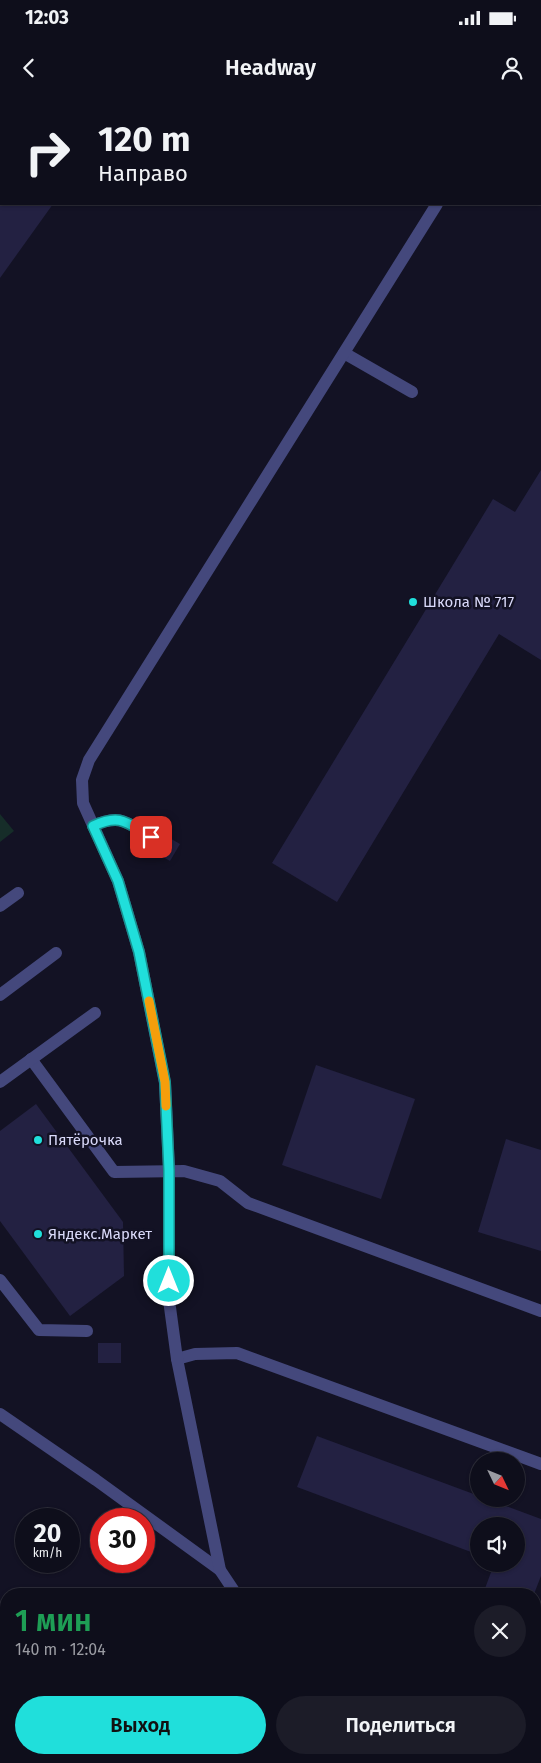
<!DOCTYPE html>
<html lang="ru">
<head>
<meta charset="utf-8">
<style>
  :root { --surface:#0e0e1b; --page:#1c1c28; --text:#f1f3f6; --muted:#9b9ca3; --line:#2e2e3a; --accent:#20dfdb }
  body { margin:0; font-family:"Fira Sans",sans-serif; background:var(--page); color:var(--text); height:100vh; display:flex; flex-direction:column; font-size:19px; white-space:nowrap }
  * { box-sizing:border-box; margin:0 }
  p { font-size:16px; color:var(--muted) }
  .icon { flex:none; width:28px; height:28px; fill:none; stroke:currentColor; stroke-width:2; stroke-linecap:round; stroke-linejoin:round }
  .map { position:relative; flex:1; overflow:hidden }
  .panel { position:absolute; left:0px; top:1488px; width:541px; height:176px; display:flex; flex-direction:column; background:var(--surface); border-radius:20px 20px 0 0; box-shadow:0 1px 4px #0004,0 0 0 1px var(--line) }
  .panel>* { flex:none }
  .top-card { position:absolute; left:0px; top:0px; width:541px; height:105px; box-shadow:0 1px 4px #0004,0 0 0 1px var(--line); background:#0e0e1b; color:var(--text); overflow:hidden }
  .needle { width:32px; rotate:133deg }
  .fabs { position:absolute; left:470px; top:1352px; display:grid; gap:10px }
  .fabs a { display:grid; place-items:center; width:55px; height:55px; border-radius:50%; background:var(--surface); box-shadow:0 1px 4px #0004,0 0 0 1px var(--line); font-size:25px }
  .speed { position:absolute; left:15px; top:1408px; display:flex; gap:10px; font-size:25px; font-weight:700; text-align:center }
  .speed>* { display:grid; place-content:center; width:65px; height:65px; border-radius:50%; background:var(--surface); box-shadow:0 1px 4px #0004,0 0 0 1px var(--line); line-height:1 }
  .speed small { font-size:12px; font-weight:400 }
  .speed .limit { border:8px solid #d22; background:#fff; color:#111 }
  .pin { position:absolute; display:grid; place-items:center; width:42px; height:42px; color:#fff; margin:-21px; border-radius:10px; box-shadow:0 2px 8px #0006 }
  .me { position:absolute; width:55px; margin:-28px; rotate:0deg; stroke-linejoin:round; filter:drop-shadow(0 0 4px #0008) }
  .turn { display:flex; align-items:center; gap:18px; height:105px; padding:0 15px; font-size:22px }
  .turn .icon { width:65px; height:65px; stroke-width:2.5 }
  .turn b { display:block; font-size:35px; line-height:42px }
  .round { display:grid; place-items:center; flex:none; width:52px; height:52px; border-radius:26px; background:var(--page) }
  .overview { display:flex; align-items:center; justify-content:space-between; height:85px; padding:0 15px }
  h1 { font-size:30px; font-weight:600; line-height:38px; color:#1e9e55 }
  .cta { display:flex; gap:10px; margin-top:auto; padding:10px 15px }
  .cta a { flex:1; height:58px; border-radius:30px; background:var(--accent); color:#111; font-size:20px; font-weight:600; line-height:58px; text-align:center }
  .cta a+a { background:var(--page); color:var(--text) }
  .status { display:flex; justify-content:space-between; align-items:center; height:35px; padding:0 25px; background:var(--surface); direction:ltr }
  .status svg { height:14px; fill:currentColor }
  header { display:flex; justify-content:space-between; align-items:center; height:65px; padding:0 15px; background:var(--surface); font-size:22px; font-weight:600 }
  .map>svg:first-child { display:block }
</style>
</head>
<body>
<div class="status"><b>12:03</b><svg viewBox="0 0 49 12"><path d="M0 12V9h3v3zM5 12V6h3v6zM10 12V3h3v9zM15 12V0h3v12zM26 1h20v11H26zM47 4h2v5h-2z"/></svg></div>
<header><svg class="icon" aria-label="back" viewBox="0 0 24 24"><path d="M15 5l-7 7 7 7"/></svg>Headway<svg class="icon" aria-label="person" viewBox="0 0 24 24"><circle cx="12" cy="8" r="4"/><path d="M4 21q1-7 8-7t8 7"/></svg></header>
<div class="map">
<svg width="541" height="1663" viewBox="0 0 541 1663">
  <rect width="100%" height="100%" fill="#131224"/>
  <!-- green -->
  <path fill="#162d29" d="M0,714L14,731L0,742Z"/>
  <!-- building -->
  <g fill="#232142">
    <path d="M0,104H53L0,178Z"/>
    <path d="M541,370V560L499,534L337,802L272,763L493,399L515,412Z"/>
    <path d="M161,733L180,744L170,761L151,750Z"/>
    <path d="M316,965L415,999L381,1099L282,1065Z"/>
    <path d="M36,1004L123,1122L124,1176L70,1216L0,1121V1031Z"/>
    <path d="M506,1039L541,1050V1151L478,1132Z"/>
    <rect x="98" y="1243" width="23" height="20"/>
    <path d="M317,1336L479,1396V1399H487L541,1419V1476L534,1494H483L494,1464H516V1426H479V1455L297,1387Z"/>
    <path d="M6,1566V1656L0,1653V1579Z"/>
    <path d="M9,1658H107L104,1663H20Z"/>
  </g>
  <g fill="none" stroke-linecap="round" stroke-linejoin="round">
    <!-- minor -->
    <g stroke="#44487c" stroke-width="12">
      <path d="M291,0L293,1"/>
      <path d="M499,1L500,0"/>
      <path d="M344,253L412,292"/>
      <path d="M93,726C121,713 127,723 151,737"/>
      <path d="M0,806L18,793"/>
      <path d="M0,895L56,853"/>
      <path d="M31,959L114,1072L184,1071L220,1081L248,1103L541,1211"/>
      <path d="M0,982L95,913"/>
      <path d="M0,1180L39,1230L87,1231"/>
      <path d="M177,1259L195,1254L237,1253L541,1364"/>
      <path d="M0,1314L96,1380L220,1470"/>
      <path d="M236,1494L220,1470L177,1259L169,1200V1070L165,983L139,852L118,781L83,703L82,680L89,660L437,104"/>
      <path d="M535,1654L541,1637"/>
      <path d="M347,1658L351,1663"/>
    </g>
  </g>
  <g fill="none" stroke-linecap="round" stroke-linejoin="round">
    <!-- route casing -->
    <g stroke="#15918e" stroke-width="12">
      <path id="route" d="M151,737C127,723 121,713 93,726L118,781L139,852L165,982L169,1070V1181"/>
    </g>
    <!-- route -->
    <use href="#route" stroke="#20dfdb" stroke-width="9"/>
    <!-- slow -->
    <path stroke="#f59e0b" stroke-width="9" d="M149,901L165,982L166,1006"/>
  </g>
  <!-- markers -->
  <g fill="#20dfdb" stroke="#131224" stroke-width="2">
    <circle cx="413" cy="502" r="5"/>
    <circle cx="38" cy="1040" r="5"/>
    <circle cx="38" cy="1134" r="5"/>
  </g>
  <g text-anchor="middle" stroke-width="5" stroke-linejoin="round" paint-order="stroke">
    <!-- poi labels -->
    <g font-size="15" fill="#dadafa" stroke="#131224" text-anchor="start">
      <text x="423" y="507">Школа № 717</text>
      <text x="48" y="1045">Пятёрочка</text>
      <text x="48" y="1139">Яндекс.Маркет</text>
    </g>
  </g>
</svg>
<div class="fabs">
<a><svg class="needle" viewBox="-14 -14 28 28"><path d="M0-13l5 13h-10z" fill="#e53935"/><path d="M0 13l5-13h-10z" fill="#9b9ca3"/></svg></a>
<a><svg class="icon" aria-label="sound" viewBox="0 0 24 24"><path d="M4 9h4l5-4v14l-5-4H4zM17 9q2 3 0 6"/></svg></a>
</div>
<div class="speed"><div>20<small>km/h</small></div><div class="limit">30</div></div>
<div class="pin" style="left:151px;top:737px;background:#d93025"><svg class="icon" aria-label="arrive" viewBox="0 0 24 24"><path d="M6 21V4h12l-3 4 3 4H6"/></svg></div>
<svg class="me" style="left:169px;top:1181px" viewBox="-20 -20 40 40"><circle r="17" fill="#20dfdb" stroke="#fff" stroke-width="3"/><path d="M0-11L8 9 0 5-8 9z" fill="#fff"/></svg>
<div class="top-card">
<div class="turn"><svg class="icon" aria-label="right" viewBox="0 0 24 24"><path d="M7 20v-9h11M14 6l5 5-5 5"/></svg><div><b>120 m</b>Направо</div></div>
</div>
<section class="panel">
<div class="overview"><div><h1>1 мин</h1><p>140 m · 12:04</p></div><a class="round"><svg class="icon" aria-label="close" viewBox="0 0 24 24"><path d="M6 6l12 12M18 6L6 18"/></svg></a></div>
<div class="cta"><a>Выход</a><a>Поделиться</a></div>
</section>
</div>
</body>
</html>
